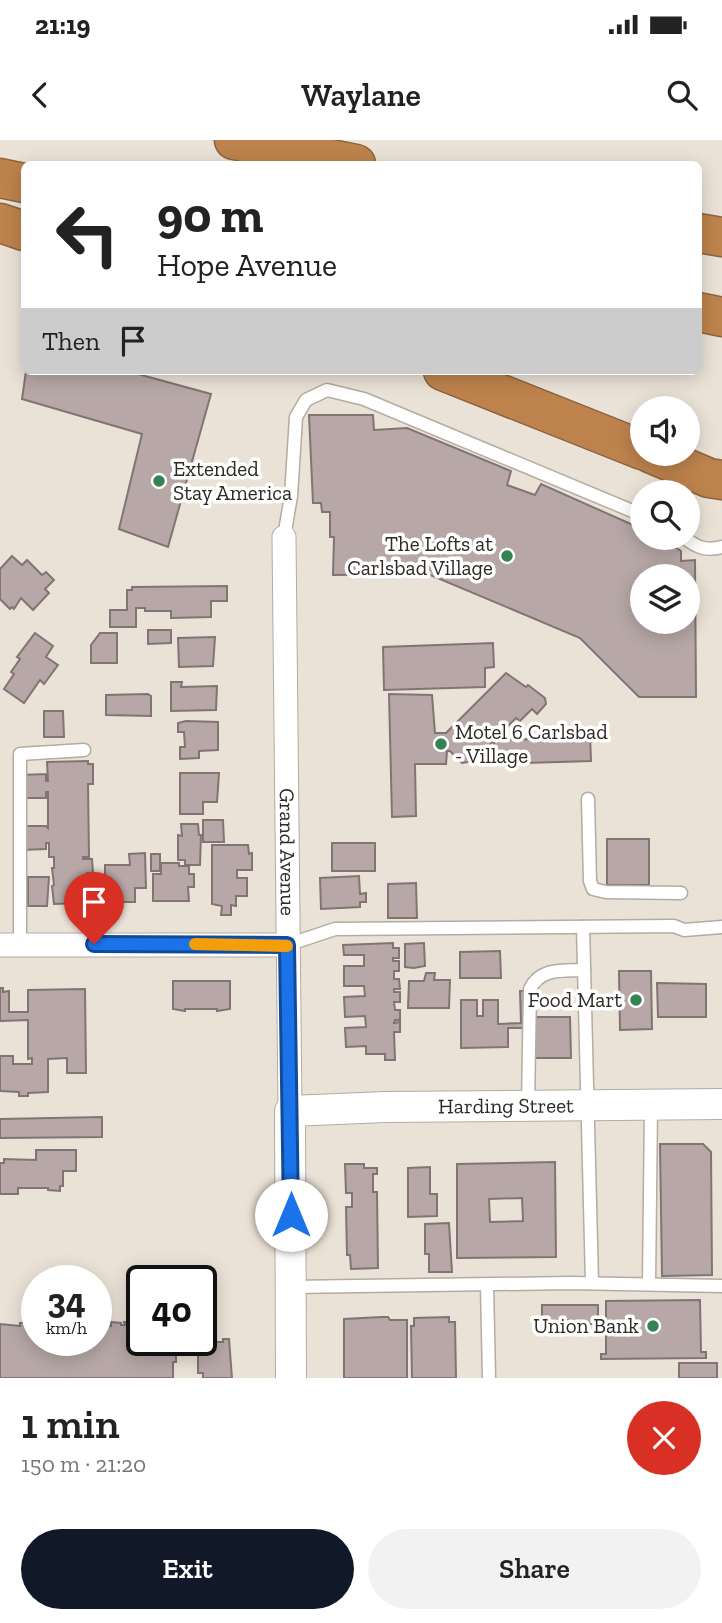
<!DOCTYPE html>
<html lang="en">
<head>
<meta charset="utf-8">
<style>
  :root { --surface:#fff; --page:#f2f2f2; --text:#222; --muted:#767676; --accent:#111827 }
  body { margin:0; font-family:"Zilla Slab",serif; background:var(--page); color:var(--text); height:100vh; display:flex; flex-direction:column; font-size:26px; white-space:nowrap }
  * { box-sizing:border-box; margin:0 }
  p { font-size:23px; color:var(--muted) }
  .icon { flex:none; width:38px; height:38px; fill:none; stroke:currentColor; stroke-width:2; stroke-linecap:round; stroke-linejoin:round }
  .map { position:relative; height:1238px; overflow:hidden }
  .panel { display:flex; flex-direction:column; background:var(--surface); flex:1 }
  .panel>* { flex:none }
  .banner { position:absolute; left:21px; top:21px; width:681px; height:214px; border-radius:10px; box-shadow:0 4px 18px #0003; background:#fff; color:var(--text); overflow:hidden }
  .tools { position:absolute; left:630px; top:256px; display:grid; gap:14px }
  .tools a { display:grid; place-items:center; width:70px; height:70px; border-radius:50%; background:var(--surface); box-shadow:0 4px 18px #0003; font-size:35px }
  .speed { position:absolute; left:21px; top:1125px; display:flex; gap:14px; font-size:35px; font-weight:700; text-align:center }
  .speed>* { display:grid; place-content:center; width:91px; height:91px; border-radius:50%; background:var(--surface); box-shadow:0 4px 18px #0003; line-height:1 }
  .speed small { font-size:18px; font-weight:400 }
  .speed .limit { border:4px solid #111; border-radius:10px; background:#fff; color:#111 }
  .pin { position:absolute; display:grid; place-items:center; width:60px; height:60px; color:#fff; margin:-72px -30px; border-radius:50% 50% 50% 0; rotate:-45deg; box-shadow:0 0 7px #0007 }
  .pin .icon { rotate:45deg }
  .me { position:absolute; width:77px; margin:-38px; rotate:0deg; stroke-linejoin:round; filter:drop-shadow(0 0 5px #0008) }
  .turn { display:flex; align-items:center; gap:24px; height:147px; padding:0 21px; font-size:32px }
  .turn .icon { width:91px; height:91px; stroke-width:2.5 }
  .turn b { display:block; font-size:49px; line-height:60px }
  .then { display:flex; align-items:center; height:66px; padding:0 21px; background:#0003; gap:14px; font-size:26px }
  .round { display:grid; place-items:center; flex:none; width:74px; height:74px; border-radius:37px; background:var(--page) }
  .summary { display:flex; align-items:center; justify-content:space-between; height:119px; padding:0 21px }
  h1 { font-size:42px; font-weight:600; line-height:52px }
  .action { display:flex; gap:14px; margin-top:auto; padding:14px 21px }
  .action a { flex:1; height:80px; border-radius:42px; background:var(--accent); color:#fff; font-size:28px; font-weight:600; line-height:80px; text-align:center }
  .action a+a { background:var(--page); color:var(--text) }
  .status { display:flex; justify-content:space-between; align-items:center; height:49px; padding:0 35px; background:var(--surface); direction:ltr }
  .status svg { height:19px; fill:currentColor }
  header { display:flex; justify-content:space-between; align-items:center; height:91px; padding:0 21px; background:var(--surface); font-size:32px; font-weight:600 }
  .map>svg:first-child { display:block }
</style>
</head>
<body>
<div class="status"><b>21:19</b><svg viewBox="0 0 49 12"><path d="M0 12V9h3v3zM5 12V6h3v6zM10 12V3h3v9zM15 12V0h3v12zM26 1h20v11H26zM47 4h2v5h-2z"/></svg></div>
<header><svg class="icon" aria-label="back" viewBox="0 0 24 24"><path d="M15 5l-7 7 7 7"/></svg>Waylane<svg class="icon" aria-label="search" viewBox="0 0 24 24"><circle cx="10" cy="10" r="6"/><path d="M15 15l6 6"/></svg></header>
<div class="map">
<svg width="722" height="1238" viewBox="0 0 722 1238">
  <rect width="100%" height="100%" fill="#ebe2d7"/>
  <!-- building -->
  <g fill="#b7a8a7" stroke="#817473" stroke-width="2" fill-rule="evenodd">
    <path d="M26,231H127L211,254L168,407L119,389L142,294L22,259Z"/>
    <path d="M309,275H373L374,290L407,288L511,331L507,345L535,355L541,344L642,389V397H660L681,411V421L695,420L696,557H639L580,498L428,434L333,435L334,397H330V372H322L321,363H313ZM642,436H688V481H642Z"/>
    <path d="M12,416L22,425L27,420L42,435L46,432L54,440L45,449L49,453L33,470L21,458L14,469L12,467L10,469L0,459V429Z"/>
    <path d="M227,446V461H211V477L171,478V471H145V468H136V487H110V470H127V450H132V447Z"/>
    <path d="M148,490H171V503L148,504Z"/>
    <path d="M35,493L53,506L46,517L58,525L44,544L40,540L24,563L4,549L14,534L11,532L20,519L17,517Z"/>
    <path d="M100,493H117V523H91V505Z"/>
    <path d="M215,497L213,526L179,527L178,498Z"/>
    <path d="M493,503L494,527L485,528V547L384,550L383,507Z"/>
    <path d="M506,533L526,547L528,545L545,558L546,564L537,574L532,569L520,581L516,578L474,621L462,623L450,611H447L446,624H415L416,676L392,677L389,554L432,555L435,593H446Z"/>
    <path d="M171,542H182L181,547L217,546L216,570L171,571Z"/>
    <path d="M148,554L151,556V576L106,575V555Z"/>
    <path d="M44,571H63L64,597H44Z"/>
    <path d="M186,581L218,582V610L199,611V618L180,619V607H185L184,592H178V583Z"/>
    <path d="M590,594L591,621L495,624L494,600L539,599V596Z"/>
    <path d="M88,621V624H93V644H88L89,717H83V719H92L93,733H87L89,740L83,744V763L54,764L52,746L54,745L52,728H54V717H49V703H46V709L22,710V686H46L48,688V652H46V658H22L21,635L46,634V641H48L47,622Z"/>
    <path d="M180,633H219L217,662H203V674H180Z"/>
    <path d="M203,680H223L224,702H203Z"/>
    <path d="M181,684H198L199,695H201L200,725H185V720H178V695L182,696Z"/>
    <rect x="607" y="699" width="42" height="46"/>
    <rect x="332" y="703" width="43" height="28"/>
    <path d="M212,705H248L249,714L252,713V730H237V738H247V756H236V766L231,765V775H221L222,766L212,764Z"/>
    <path d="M145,713L146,748H135V762H120L119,757L105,758V725H130L129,714Z"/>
    <rect x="151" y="714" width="9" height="17"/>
    <path d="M161,723H179V726H189V734H194V747H188L189,761H153V734H161Z"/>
    <path d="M359,736L360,754L366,753V762H360V767L321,769L320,738Z"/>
    <path d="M28,737H49L47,766H28Z"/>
    <path d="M416,743L417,778H388V744Z"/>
    <path d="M393,803V808H399V818H393V821H399V831H394V839H399L400,849H394V852H400V862H394L395,870H400V880H395L394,883L400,882V892H394L395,920H385V914H366V906L346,907L345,888L366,887L365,876L345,877L344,857L365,856L364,846H344V826H364V815H344L343,805Z"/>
    <path d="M424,803L425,826L414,828L405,827V804Z"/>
    <path d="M500,811L501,838H460V812Z"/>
    <path d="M619,831H651L652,889L620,890Z"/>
    <path d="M426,833H435L434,840H450L449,868H408L409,841H424Z"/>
    <path d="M173,841H230V869L217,871V869H185V871L173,869Z"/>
    <path d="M657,843L706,844V877H658Z"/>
    <path d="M0,848H3V852L9,851V872H28V850L85,849L86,933H67V918L48,919V952L28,953V956H19V952L0,951V916H13V924H32V918L28,919V880L0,881Z"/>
    <path d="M520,851H525V888H508V907L461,908V860H477V876H483V860H498V884L521,883Z"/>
    <path d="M530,877H570L571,918H530Z"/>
    <path d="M102,977V997L0,998V979Z"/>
    <path d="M660,1004H703L711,1012L712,1135L662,1136Z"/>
    <path d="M36,1010H76V1031H63V1046H60V1051L48,1050V1048H18V1054H0V1023H4V1019L36,1020Z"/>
    <path d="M555,1022L556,1117L457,1118V1024ZM522,1058L523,1081L490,1082L489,1059Z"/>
    <path d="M345,1024H364V1028H377V1034H373V1052H377L378,1128L351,1129L350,1115H347L346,1067H352V1053H346Z"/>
    <path d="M430,1027V1054H437V1076L408,1077V1028Z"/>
    <path d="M449,1083L452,1132H429V1114H425V1084Z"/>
    <path d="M700,1160L701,1212H706V1218L601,1219V1214H606V1161Z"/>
    <rect x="542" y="1165" width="56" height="19"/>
    <path d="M382,1177H388L390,1180H407V1238H344V1179Z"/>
    <path d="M449,1177V1182H455L456,1238H412L411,1186H414V1178Z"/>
    <path d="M111,1182L121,1183V1185H125L124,1182H134V1186H142V1200H176V1209H173V1213H176V1222H173V1238H0V1184L20,1186V1183H30V1186H34V1184H37V1200H96V1191H99V1186H111Z"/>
    <path d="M223,1199H229L232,1238H203V1233H198V1202H223Z"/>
    <rect x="679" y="1223" width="38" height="15"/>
  </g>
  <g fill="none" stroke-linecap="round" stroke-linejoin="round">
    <!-- service casing -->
    <g stroke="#b4aba2" stroke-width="15">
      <g id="service">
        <path d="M284,397L291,356L296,277L306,260L327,250L364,259L642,375"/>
        <path d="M684,397C697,408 706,411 722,407"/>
        <path d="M588,659L590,741L593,749L606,752L681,753"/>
        <path d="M583,787L592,1143"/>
        <path d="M20,805V614L84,610"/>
        <path d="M287,805L335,789L674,786L684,790L722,787"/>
        <path d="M528,965L530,849C541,827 563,831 584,830"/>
        <path d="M649,1144L651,965"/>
        <path d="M487,1145L489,1238"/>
        <path d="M291,1147L571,1143L722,1146"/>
      </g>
    </g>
    <!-- minor casing -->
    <g stroke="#b4aba2" stroke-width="25">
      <g id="minor">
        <path id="s1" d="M284,397L290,971"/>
        <path d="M0,805H287"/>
      </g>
    </g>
    <!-- tertiary casing -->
    <g stroke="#b4aba2" stroke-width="32">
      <g id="tertiary">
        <path id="s2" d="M291,1238L290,971L385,967L722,964"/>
      </g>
    </g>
    <!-- motorway casing -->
    <g stroke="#8b643f" stroke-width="41">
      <g id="motorway">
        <path d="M234,0L356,24"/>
        <path d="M0,38L24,43"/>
        <path d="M0,83L24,91"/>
        <path d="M698,93L722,97"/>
        <path d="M698,172L722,177"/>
        <path d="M443,231L642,310"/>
        <path d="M650,313L709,338L722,340"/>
      </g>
    </g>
    <!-- service -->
    <use href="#service" stroke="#fff" stroke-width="12"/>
    <!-- minor -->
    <use href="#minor" stroke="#fff" stroke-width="23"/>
    <!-- tertiary -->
    <use href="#tertiary" stroke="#fff" stroke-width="30"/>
    <!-- motorway -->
    <use href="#motorway" stroke="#be834d" stroke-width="38"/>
  </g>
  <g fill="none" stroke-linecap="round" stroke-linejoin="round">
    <!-- route casing -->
    <g stroke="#114b97" stroke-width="18">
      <path id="route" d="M94,804L287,805L291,1075"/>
    </g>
    <!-- route -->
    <use href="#route" stroke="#1a73e8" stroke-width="12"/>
    <!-- slow -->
    <path stroke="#f59e0b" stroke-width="12" d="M195,804L287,806"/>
  </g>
  <!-- markers -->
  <g fill="#358353" stroke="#fff" stroke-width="2.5">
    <circle cx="159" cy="341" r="7"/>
    <circle cx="507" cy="416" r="7"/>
    <circle cx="441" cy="604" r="7"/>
    <circle cx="636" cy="860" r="7"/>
    <circle cx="653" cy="1186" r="7"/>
  </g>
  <g text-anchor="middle" stroke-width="7" stroke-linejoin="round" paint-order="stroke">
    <!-- poi labels -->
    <g font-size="21" fill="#2d2a26" stroke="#fff" text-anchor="end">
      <text x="173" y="336" text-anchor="start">Extended<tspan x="173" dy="24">Stay America</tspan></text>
      <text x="493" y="411">The Lofts at<tspan x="493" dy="24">Carlsbad Village</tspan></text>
      <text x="455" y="599" text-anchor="start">Motel 6 Carlsbad<tspan x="455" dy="24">- Village</tspan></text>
      <text x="622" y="867">Food Mart</text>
      <text x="639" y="1193">Union Bank</text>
    </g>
    <!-- street labels -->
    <g font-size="21" fill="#2d2a26" stroke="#fff">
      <text dy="7" stroke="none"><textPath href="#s1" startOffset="315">Grand Avenue</textPath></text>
      <text dy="7" stroke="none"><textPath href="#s2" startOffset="483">Harding Street</textPath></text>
    </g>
  </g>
</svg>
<div class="tools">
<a><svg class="icon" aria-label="sound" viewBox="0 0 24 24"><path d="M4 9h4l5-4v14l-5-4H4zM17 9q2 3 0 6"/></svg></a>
<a><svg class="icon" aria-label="search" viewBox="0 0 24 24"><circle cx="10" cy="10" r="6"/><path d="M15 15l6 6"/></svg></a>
<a><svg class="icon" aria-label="layers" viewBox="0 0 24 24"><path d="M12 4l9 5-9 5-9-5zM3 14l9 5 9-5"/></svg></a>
</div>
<div class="speed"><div>34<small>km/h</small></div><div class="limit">40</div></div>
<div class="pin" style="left:94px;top:804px;background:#d93025"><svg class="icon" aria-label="arrive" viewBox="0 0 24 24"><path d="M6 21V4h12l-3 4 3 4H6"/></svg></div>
<svg class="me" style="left:291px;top:1075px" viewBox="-20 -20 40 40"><circle r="19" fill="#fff"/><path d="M0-13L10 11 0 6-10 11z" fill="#1a73e8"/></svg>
<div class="banner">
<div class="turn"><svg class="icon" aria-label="left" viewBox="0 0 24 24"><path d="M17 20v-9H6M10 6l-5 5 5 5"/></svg><div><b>90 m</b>Hope Avenue</div></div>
<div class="then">Then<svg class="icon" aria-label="arrive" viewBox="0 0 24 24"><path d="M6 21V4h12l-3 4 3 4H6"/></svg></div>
</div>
</div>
<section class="panel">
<div class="summary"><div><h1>1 min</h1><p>150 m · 21:20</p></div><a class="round" style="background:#d93025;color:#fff"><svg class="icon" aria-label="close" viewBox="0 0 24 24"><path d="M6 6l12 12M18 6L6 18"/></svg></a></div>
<div class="action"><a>Exit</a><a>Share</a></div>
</section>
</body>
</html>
